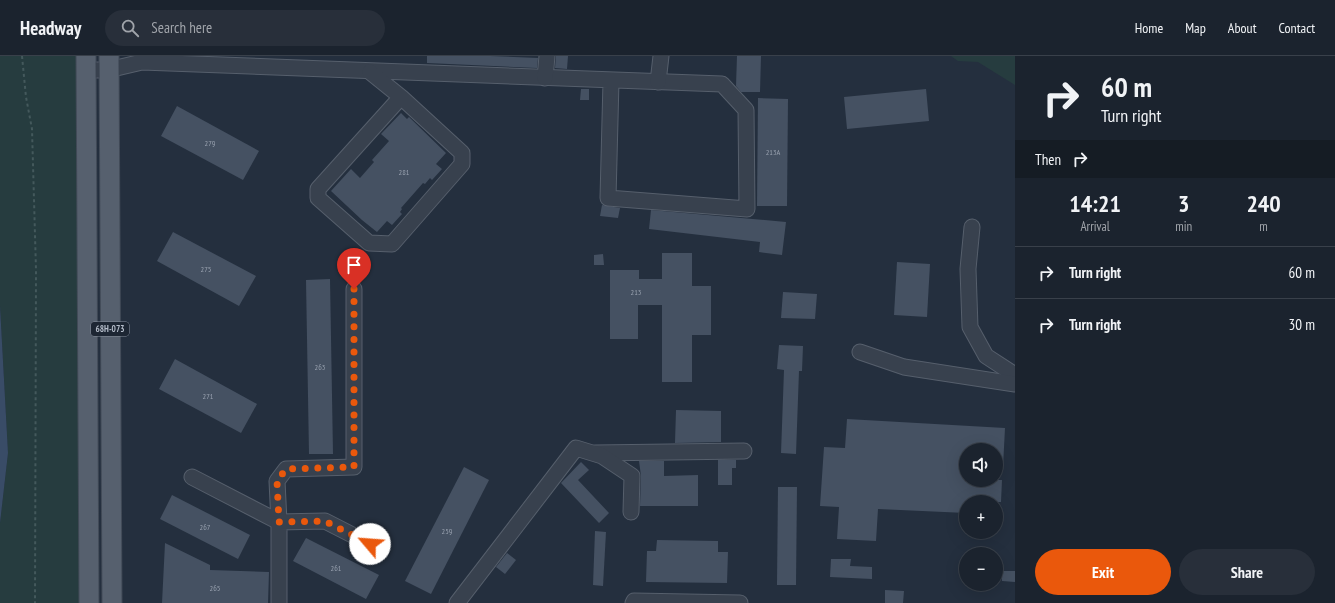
<!DOCTYPE html>
<html lang="en">
<head>
<meta charset="utf-8">
<style>
  :root { --surface:#1b232e; --page:#282f3a; --text:#f1f3f6; --muted:#a0a4aa; --line:#39404a; --accent:#ea580c }
  body { margin:0; font-family:"PT Sans Narrow",sans-serif; background:var(--page); color:var(--text); height:100vh; display:flex; flex-direction:column; font-size:15px; white-space:nowrap }
  * { box-sizing:border-box; margin:0 }
  p { font-size:13px; color:var(--muted) }
  .icon { flex:none; width:22px; height:22px; fill:none; stroke:currentColor; stroke-width:2; stroke-linecap:round; stroke-linejoin:round }
  .map { position:relative; flex:1; overflow:hidden }
  .side { display:flex; flex-direction:column; background:var(--surface); width:320px }
  .side>* { flex:none }
  .top-card { background:#1b232e; color:var(--text); overflow:hidden }
  .fabs { position:absolute; left:959px; top:387px; display:grid; gap:8px }
  .fabs a { display:grid; place-items:center; width:44px; height:44px; border-radius:50%; background:var(--surface); box-shadow:0 4px 16px #0002,0 0 0 1px var(--line); font-size:20px }
  .pin { position:absolute; display:grid; place-items:center; width:34px; height:34px; color:#fff; margin:-41px -17px; border-radius:50% 50% 50% 0; rotate:-45deg; box-shadow:0 0 4px #0007 }
  .pin .icon { rotate:45deg }
  .me { position:absolute; width:44px; margin:-22px; rotate:297deg; stroke-linejoin:round; filter:drop-shadow(0 0 3px #0008) }
  .turn { display:flex; align-items:center; gap:14px; height:84px; padding:0 20px; font-size:18px }
  .turn .icon { width:52px; height:52px; stroke-width:2.5 }
  .turn b { display:block; font-size:28px; line-height:34px }
  .then { display:flex; align-items:center; height:38px; padding:0 20px; background:#0003; gap:8px; font-size:15px }
  .eta { display:flex; justify-content:space-evenly; align-items:center; height:68px; text-align:center }
  .eta b { font-size:24px; font-weight:700; line-height:28px }
  .button { display:flex; gap:8px; margin-top:auto; padding:8px 20px }
  .button a { flex:1; height:46px; border-radius:24px; background:var(--accent); color:#fff; font-size:16px; font-weight:700; line-height:46px; text-align:center }
  .button a+a { background:var(--page); color:var(--text) }
  ul { padding:0; list-style:none }
  li { display:flex; align-items:center; gap:12px; height:52px; padding:0 20px; border-top:1px solid var(--line) }
  li div { flex:1 }
  li b { display:block; font-size:15px }
  li em { font-style:normal }
  header { display:flex; align-items:center; gap:24px; box-sizing:border-box; height:56px; padding:0 20px; background:var(--surface); border-bottom:1px solid var(--line) }
  header strong { font-size:19px }
  nav { display:flex; gap:22px; margin-inline-start:auto; font-size:14px }
  .search { width:280px; height:36px; background:var(--page); display:flex; align-items:center; gap:10px; box-sizing:border-box; padding:0 14px; border-radius:22px; color:var(--muted); font-size:15px }
  main { display:flex; flex:1; min-height:0 }
  .map>svg:first-child { display:block }
</style>
</head>
<body>
<header>
<strong>Headway</strong>
<div class="search"><svg class="icon" aria-label="search" viewBox="0 0 24 24"><circle cx="10" cy="10" r="6"/><path d="M15 15l6 6"/></svg>Search here</div>
<nav><a>Home</a><a>Map</a><a>About</a><a>Contact</a></nav>
</header>
<main>
<div class="map">
<svg width="1015" height="547" viewBox="0 0 1015 547">
  <rect width="100%" height="100%" fill="#242f3e"/>
  <!-- green -->
  <g fill="#263c3f">
    <path d="M0,0H77L80,547H0V467L8,397L0,250Z"/>
    <path d="M951,0H1015V29L978,6L958,5Z"/>
  </g>
  <!-- water -->
  <path fill="#394c67" d="M0,250L8,397L0,467Z"/>
  <!-- building -->
  <g fill="#455162">
    <path d="M427,0H490L538,2L537,12L427,7Z"/>
    <path d="M556,0H568L567,13L555,12Z"/>
    <path d="M737,0H761L760,36H741L736,30Z"/>
    <path d="M581,33H589V44H580Z"/>
    <path d="M926,33L929,65L847,73L844,41Z"/>
    <path d="M758,42L788,43L787,150H757Z"/>
    <path d="M177,50L259,95L243,124L161,80Z"/>
    <path d="M401,57L407,63L409,61L446,97L436,108L442,113L432,124L430,122L425,128L423,127L401,152L402,153L400,156L402,158L392,169L387,165L377,176L362,164L331,135L351,113L360,122L374,106L372,104L389,85L381,78Z"/>
    <path d="M602,149L620,152L618,162L600,160Z"/>
    <path d="M651,154L786,166L782,199L759,196L760,186L649,173Z"/>
    <path d="M173,176L256,220L239,250L157,205Z"/>
    <path d="M662,197H692V230H711V279H692V326H662V249H638V283H610V214H639V223H662Z"/>
    <path d="M603,198L604,209H594V199Z"/>
    <path d="M897,206L930,208L927,261L894,259Z"/>
    <path d="M330,223L333,398H309L306,224Z"/>
    <path d="M783,236L817,238L815,263L781,262Z"/>
    <path d="M779,289L803,290L802,315H799L796,398L781,397L784,314L777,313Z"/>
    <path d="M175,303L257,348L241,377L159,333Z"/>
    <path d="M676,354L721,355V386L675,387Z"/>
    <path d="M847,363L1005,372L1003,411H996V394H966V424H1002L1001,446H966V457L878,453L876,485L837,483L839,451L820,450L824,391L845,392Z"/>
    <path d="M718,404H736V412H732V429H718Z"/>
    <path d="M639,405H664V420L698,419V450H640L641,420Z"/>
    <path d="M581,406L589,414L578,424L609,457L599,467L561,427Z"/>
    <path d="M464,411L489,424L431,538L405,525Z"/>
    <path d="M778,431H797L796,529H777Z"/>
    <path d="M172,439L250,479L238,503L160,463Z"/>
    <path d="M595,475L606,476L603,530L593,529Z"/>
    <path d="M306,482L379,519L366,543L293,505Z"/>
    <path d="M657,484L718,485V496H728L727,527L646,526L647,495H656Z"/>
    <path d="M165,487L210,509V514L269,516L268,547H162Z"/>
    <path d="M507,497L516,504L505,518L496,511Z"/>
    <path d="M831,503H851L850,510L872,511V523L830,521Z"/>
    <path d="M1002,515H1015V526L1002,525Z"/>
    <path d="M885,534L904,535L903,547H885Z"/>
  </g>
  <g fill="none" stroke-linecap="round" stroke-linejoin="round">
    <!-- minor casing -->
    <g stroke="#565f6c" stroke-width="17">
      <g id="minor">
        <path d="M86,14H108L142,6L722,28L746,54L747,153L608,142L611,25"/>
        <path d="M370,16L401,41L462,97V108L392,188L369,187L318,142V133L401,41"/>
        <path d="M545,22L547,0"/>
        <path d="M658,26L661,0"/>
        <path d="M972,171L968,213L970,271L986,300L1015,319"/>
        <path d="M860,296L904,311L1015,328"/>
        <path d="M595,397L744,395"/>
        <path d="M192,421L279,466L277,425L286,413L354,411V233"/>
        <path d="M279,547V466L325,465L370,488"/>
        <path d="M457,547L576,392L602,400L632,420L631,456"/>
        <path d="M633,547L634,545L740,547"/>
      </g>
    </g>
    <!-- major casing -->
    <g stroke="#414a57" stroke-width="21">
      <g id="major">
        <path d="M86,0L89,547"/>
        <path d="M109,0L112,547"/>
      </g>
    </g>
    <!-- path -->
    <path stroke="#44595c" stroke-width="2" stroke-dasharray="3 3" stroke-linecap="butt" d="M22,0L26,41L32,73L36,214L35,547"/>
    <!-- minor -->
    <use href="#minor" stroke="#38414e" stroke-width="15"/>
    <!-- major -->
    <use href="#major" stroke="#56606e" stroke-width="19"/>
  </g>
  <g fill="none" stroke-linecap="round" stroke-linejoin="round">
    <!-- route -->
    <path stroke="#ea580c" stroke-width="7" stroke-dasharray="0 12.6" d="M354,233V411L286,413L277,425L279,466L325,465L370,488"/>
  </g>
  <g text-anchor="middle" stroke-width="3" stroke-linejoin="round" paint-order="stroke">
    <!-- number labels -->
    <g font-size="8" fill="#98a1af">
      <text x="210" y="90">279</text>
      <text x="773" y="99">213А</text>
      <text x="404" y="119">281</text>
      <text x="206" y="216">275</text>
      <text x="636" y="239">213</text>
      <text x="320" y="314">263</text>
      <text x="208" y="343">271</text>
      <text x="205" y="474">267</text>
      <text x="447" y="478">259</text>
      <text x="336" y="515">261</text>
      <text x="215" y="535">265</text>
    </g>
    <!-- shield labels -->
    <rect fill="#1d2633" stroke="#878f9c" stroke-width="1" x="91" y="266" width="38" height="14" rx="3"/>
    <g font-size="9" font-weight="bold" fill="#b4bcc9">
      <text x="110" y="276">68Н-073</text>
    </g>
  </g>
</svg>
<div class="fabs">
<a><svg class="icon" aria-label="sound" viewBox="0 0 24 24"><path d="M4 9h4l5-4v14l-5-4H4zM17 9q2 3 0 6"/></svg></a>
<a>+</a>
<a>−</a>
</div>
<div class="pin" style="left:354px;top:233px;background:#d93025"><svg class="icon" aria-label="arrive" viewBox="0 0 24 24"><path d="M6 21V4h12l-3 4 3 4H6"/></svg></div>
<svg class="me" style="left:370px;top:488px" viewBox="-20 -20 40 40"><circle r="19" fill="#fff"/><path d="M0-13L10 11 0 6-10 11z" fill="#ea580c"/></svg>
</div>
<section class="side">
<div class="top-card">
<div class="turn"><svg class="icon" aria-label="right" viewBox="0 0 24 24"><path d="M7 20v-9h11M14 6l5 5-5 5"/></svg><div><b>60 m</b>Turn right</div></div>
<div class="then">Then<svg class="icon" aria-label="right" viewBox="0 0 24 24"><path d="M7 20v-9h11M14 6l5 5-5 5"/></svg></div>
</div>
<div class="eta">
<div><b>14:21</b><p>Arrival</p></div>
<div><b>3</b><p>min</p></div>
<div><b>240</b><p>m</p></div>
</div>
<ul>
<li><svg class="icon" aria-label="right" viewBox="0 0 24 24"><path d="M7 20v-9h11M14 6l5 5-5 5"/></svg><div><b>Turn right</b></div><em>60 m</em></li>
<li><svg class="icon" aria-label="right" viewBox="0 0 24 24"><path d="M7 20v-9h11M14 6l5 5-5 5"/></svg><div><b>Turn right</b></div><em>30 m</em></li>
</ul>
<div class="button"><a>Exit</a><a>Share</a></div>
</section>
</main>
</body>
</html>
